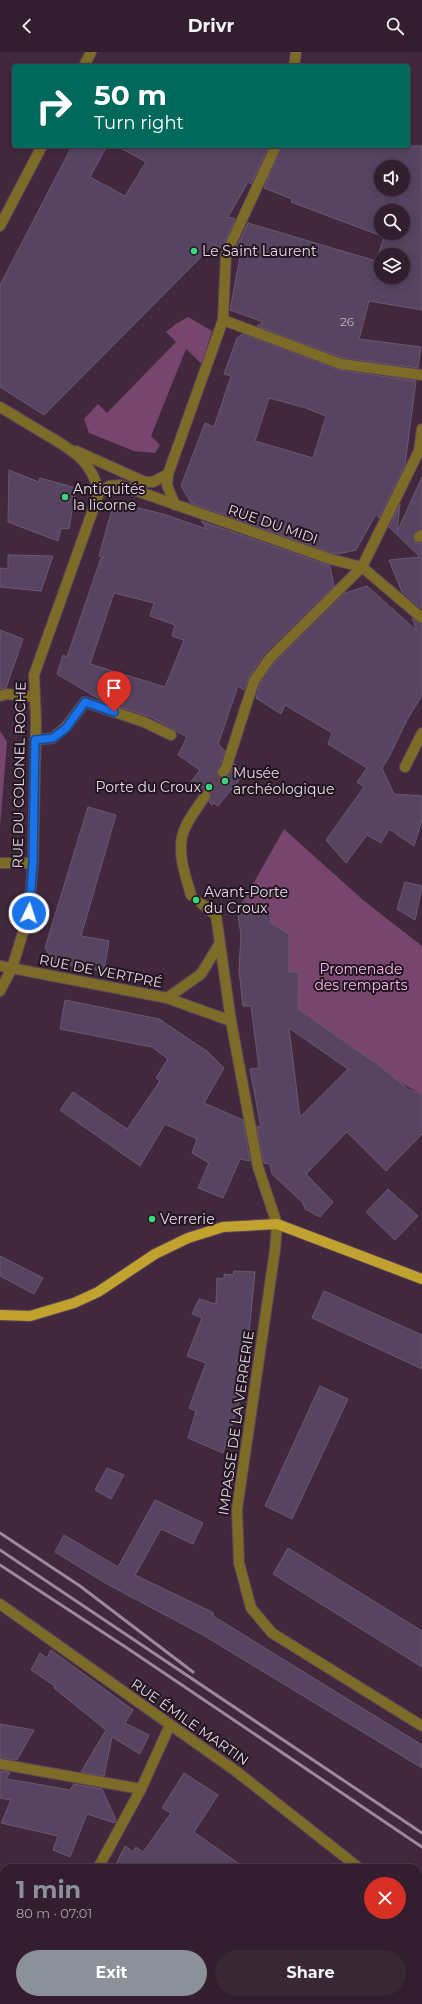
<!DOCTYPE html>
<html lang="en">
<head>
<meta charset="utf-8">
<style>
  :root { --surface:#321e2e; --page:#3a2736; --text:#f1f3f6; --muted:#a8a2aa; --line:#4d3c4a; --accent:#8c9099 }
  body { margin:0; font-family:Montserrat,sans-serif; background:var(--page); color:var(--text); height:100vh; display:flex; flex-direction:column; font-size:15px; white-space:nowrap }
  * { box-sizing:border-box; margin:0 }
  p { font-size:13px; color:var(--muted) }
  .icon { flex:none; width:22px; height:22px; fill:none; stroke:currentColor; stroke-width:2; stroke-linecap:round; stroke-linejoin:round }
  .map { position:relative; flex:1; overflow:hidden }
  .panel { position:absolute; left:0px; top:1812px; width:422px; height:140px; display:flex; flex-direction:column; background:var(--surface); border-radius:12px 12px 0 0; box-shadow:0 2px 10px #0003,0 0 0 1px var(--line) }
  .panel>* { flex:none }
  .banner { position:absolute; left:12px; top:12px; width:398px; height:84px; border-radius:4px; box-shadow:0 2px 10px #0003,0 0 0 1px var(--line); background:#00695c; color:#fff; overflow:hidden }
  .tools { position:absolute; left:374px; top:108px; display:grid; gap:8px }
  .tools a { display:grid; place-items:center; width:36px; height:36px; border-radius:50%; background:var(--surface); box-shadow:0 2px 10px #0003,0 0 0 1px var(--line); font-size:20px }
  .pin { position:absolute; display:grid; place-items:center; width:34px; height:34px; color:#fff; margin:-41px -17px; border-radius:50% 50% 50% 0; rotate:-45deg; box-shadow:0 0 4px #0007 }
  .pin .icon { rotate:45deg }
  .me { position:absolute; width:44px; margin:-22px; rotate:4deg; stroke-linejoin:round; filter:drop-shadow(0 0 3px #0008) }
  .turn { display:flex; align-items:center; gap:14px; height:84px; padding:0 16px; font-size:18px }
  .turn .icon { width:52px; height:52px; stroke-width:2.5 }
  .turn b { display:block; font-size:28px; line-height:34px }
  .round { display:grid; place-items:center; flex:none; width:42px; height:42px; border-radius:21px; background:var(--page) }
  .head { display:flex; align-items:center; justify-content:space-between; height:68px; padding:0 16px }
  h1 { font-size:24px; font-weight:700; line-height:30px; color:var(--accent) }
  .cta { display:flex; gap:8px; margin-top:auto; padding:8px 16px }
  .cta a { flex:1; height:46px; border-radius:24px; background:var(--accent); color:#fff; font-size:16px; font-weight:700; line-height:46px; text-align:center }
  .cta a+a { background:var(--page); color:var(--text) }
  header { display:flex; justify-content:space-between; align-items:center; height:52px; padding:0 16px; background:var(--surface); font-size:18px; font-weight:700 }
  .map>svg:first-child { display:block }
</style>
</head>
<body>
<header><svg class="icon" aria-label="back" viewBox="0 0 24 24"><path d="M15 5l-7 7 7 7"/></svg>Drivr<svg class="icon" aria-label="search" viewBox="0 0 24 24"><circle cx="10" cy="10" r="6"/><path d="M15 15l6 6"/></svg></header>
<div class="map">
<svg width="422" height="1952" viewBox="0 0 422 1952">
  <rect width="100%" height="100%" fill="#42283d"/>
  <!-- green -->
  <g fill="#78456f">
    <path d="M188,265L212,279L202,312L186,297L151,384L160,393L155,401L134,399L89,381L84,367L98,352L107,361L176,290L166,280L176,272Z"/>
    <path d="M0,679L7,690L0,775Z"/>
    <path d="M284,777L363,848L422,894V1043L398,1029L381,1015L298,957L289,920V883L275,882L278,875L269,870L272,863L244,848Z"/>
  </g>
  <!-- building -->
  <g fill="#564460" stroke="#6b5875" fill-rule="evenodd">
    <path d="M72,94H107L90,125L125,144L146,110L117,94H269L251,132L248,130L228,165L235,167L222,196L214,193L212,194L44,363L0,335V233Z"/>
    <path d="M282,94H422V258L369,249L359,287L421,295L418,316L343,306L257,274L263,270L230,258L241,200L235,199L248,171L376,209L384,185L291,150L292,147L264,136ZM381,115H403V137H381ZM381,159H403V181H381ZM381,203H403V225H381Z"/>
    <path d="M243,282L339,318L416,329L405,413L379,466L376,462L356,498L338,502L332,501L191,451L181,434L205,371L214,375L231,324L224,322L237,286ZM269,346L303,355L326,364L313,406L255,389Z"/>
    <path d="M9,418L39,430L40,426L76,436L69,477L61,476L58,489L8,470Z"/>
    <path d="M422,425V477L415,480L413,485L416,491H422V557L402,540L389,508L420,505L389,475L400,452L397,480Z"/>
    <path d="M114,450L163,462L207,477L201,469L330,514L334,534L265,601L249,625L244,638L238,634L218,692L225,699L217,720L219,725L226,726L231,720L234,711L244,722L218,754L214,751L212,753L209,750L211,744L209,739L202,738L199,742L189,732L200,718L178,703L187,685L151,665L104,650L57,622L63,603L67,605L101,506H104L99,504ZM114,541L154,551L150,564L175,573L172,584L184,588L165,635L90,612Z"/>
    <path d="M8,503L53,504L41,539L0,535V516L8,517Z"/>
    <path d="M367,534L417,579L412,566L422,572V643L407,668L389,705L382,716L394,742L422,744V768L414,794L389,777L381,791L367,783L346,811L326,788L364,735L357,730L367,716L328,692L332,681L285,653L281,662L256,646L260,632L275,610L345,541Z"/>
    <path d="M0,578L23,587L6,636L0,637Z"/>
    <path d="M88,755L116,763L81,884L109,889L104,919L55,911L45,896Z"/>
    <path d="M405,830L422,834L415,868L397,857Z"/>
    <path d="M244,848L272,864L269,870L289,882V920H299L298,957L381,1015L408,1037L422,1043V1082L386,1119L347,1080L306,1122L333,1150L320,1165L305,1157L303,1151L272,1122L270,1112L264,1111L257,1074L261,1076L250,1017L259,1016L251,954H243L239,918L241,883L237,856ZM289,976L348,1017L300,1065Z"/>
    <path d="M65,948L159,967L208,1000L224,1016L204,1051L243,1068L250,1109L240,1107L223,1146L198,1136L209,1111L192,1101L197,1087L165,1072L140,1114L60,1058L73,1040L127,1077L160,1029L156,1026L168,1007L152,995L60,977Z"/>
    <path d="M388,1137L418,1164L395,1188L366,1160Z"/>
    <path d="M0,1204L43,1226L34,1242L0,1224Z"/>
    <path d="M234,1219L255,1220L243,1342H242L223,1401L188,1386L196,1359L189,1356L206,1311L187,1304L202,1266L192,1262L199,1247L216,1252L217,1226L224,1227V1222L233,1223Z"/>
    <path d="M324,1239L422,1283V1317L312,1266Z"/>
    <path d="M320,1334L348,1347L292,1467L265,1454Z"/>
    <path d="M107,1416L124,1423L111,1447L95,1438Z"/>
    <path d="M155,1448L203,1471L193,1492L161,1477L135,1523L214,1561L213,1564L422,1693V1716L203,1583L107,1532L55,1500L64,1483L118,1515Z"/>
    <path d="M288,1496L422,1579V1615L273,1522Z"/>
    <path d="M51,1598L133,1658L125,1671L149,1683L140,1702L112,1685L104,1724L81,1720L106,1678L54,1636L55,1634L31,1618L40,1601L47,1606Z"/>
    <path d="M0,1672L34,1678L17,1708L0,1706Z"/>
    <path d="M0,1719L10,1720L6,1727L31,1731L70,1738L74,1732L102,1737L116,1768L115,1771L87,1762L70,1805L53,1798L58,1784L1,1771L11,1748L0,1746Z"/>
    <path d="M184,1721L218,1743L194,1780L245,1816H114L125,1794L133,1800L136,1795L143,1800L171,1761L162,1756Z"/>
  </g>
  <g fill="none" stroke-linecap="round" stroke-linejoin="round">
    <!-- minor-tunnel -->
    <path stroke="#5b4256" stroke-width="10" stroke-dasharray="10 5" stroke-linecap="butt" d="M205,744L223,720"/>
    <!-- minor casing -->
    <g stroke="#5d4458" stroke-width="12">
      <g id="minor">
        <path d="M84,14L91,0"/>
        <path d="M294,14L296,0"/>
        <path d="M0,174L42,94"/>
        <path d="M223,268L341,312L422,323"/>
        <path d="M0,355C15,364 30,373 45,382C72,398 92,408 99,441"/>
        <path d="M76,399L145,430H153L168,422"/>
        <path d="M99,441L109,434L120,433L330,507L362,515L422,566"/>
        <path d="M175,453L167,433L168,422L223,268L226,202L276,94"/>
        <path d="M419,485L422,483"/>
        <path d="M0,644L6,642L35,645"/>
        <path d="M35,688L53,686L66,675L85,650L144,670L171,683"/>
        <path d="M405,715L422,681"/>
        <path d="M223,720L226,716L254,629L270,606L362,515L419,399L422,377"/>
        <path d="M0,811H33"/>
        <path d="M191,843C186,826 178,804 182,785C185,770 197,757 205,744"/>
        <path d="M201,851L216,863L231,969L258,1115L277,1172L275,1198L237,1457L239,1511L251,1556L272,1581L422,1674"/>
        <path d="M0,914L167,946L231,969"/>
        <path d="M0,939L12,916L29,861L33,811L36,669L34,623L99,441"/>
        <path d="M167,946L201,922L220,891"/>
        <path d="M0,1552L237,1720L359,1816"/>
        <path d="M0,1712L141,1737L170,1673"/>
        <path d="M98,1816L141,1737"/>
        <path d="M418,1862L422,1865"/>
        <path d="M66,1948L70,1952"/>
        <path d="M19,1952L22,1948"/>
      </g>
    </g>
    <!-- major casing -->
    <g stroke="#5d4458" stroke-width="12">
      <path id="major" d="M0,1263L30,1264L74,1251L98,1240L155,1202L188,1186L223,1175L277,1172L422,1227"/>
    </g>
    <!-- minor -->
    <use href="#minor" stroke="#7d6b28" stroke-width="10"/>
    <!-- major -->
    <use href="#major" stroke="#c1a22e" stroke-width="10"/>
    <!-- rail -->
    <g stroke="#9e8999" stroke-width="3">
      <path d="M0,1481L80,1534L193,1620"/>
      <path d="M0,1498L422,1781"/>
      <path d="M0,1513L127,1596L422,1795"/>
    </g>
  </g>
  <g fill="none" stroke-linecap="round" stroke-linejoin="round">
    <!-- route casing -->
    <g stroke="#114b97" stroke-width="10">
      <path id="route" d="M29,861L33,811L35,688L53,686L66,676L85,650L114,660"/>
    </g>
    <!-- route -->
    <use href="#route" stroke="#1a73e8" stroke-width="7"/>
  </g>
  <!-- markers -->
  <g fill="#3bd77e" stroke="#21151f" stroke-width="1.5">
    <circle cx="194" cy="199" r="4"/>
    <circle cx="65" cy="445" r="4"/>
    <circle cx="225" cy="729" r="4"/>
    <circle cx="209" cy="735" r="4"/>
    <circle cx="196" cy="848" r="4"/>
    <circle cx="152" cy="1167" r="4"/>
  </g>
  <g text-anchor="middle" stroke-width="4" stroke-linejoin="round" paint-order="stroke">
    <!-- number labels -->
    <g font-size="12" fill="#c4b3c4">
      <text x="347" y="274">26</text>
    </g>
    <!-- poi labels -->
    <g font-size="14" fill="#e9d8e5" stroke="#21151f" text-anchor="start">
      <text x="202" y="204">Le Saint Laurent</text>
      <text x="73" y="442">Antiquités<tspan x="73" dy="16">la licorne</tspan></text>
      <text x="233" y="726">Musée<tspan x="233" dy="16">archéologique</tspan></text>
      <text x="201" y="740" text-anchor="end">Porte du Croux</text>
      <text x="204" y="845">Avant-Porte<tspan x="204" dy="16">du Croux</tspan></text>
      <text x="160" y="1172">Verrerie</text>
    </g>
    <!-- street labels -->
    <g font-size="14" fill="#e9d8e5" stroke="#21151f">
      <text transform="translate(273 472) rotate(19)" y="5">RUE DU MIDI</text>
      <text transform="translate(19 723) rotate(-89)" y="5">RUE DU COLONEL ROCHE</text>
      <text transform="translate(101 919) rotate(11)" y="5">RUE DE VERTPRÉ</text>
      <text transform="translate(236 1371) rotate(-82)" y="5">IMPASSE DE LA VERRERIE</text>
      <text transform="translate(190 1670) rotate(35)" y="5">RUE ÉMILE MARTIN</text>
    </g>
    <!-- park labels -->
    <g font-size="14" fill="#f8b8ec" stroke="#21151f">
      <text x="361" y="922">Promenade<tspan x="361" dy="16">des remparts</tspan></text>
    </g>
  </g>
</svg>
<div class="tools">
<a><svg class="icon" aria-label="sound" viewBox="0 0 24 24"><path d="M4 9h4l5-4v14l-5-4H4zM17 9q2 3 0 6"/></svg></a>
<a><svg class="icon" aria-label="search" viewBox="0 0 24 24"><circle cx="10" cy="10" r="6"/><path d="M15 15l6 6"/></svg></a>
<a><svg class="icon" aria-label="layers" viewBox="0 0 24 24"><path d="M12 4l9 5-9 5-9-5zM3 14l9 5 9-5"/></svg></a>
</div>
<div class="pin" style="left:114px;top:660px;background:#d93025"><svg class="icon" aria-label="arrive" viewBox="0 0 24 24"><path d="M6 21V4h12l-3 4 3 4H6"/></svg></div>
<svg class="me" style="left:29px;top:861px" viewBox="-20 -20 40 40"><circle r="17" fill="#1a73e8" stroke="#fff" stroke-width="3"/><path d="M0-11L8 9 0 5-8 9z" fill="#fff"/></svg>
<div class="banner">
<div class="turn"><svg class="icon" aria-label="right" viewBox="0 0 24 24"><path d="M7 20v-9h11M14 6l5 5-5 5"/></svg><div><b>50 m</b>Turn right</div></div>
</div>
<section class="panel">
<div class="head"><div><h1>1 min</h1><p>80 m · 07:01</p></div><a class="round" style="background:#d93025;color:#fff"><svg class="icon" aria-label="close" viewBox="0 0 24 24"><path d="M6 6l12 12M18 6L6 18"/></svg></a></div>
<div class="cta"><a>Exit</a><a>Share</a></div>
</section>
</div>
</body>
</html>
